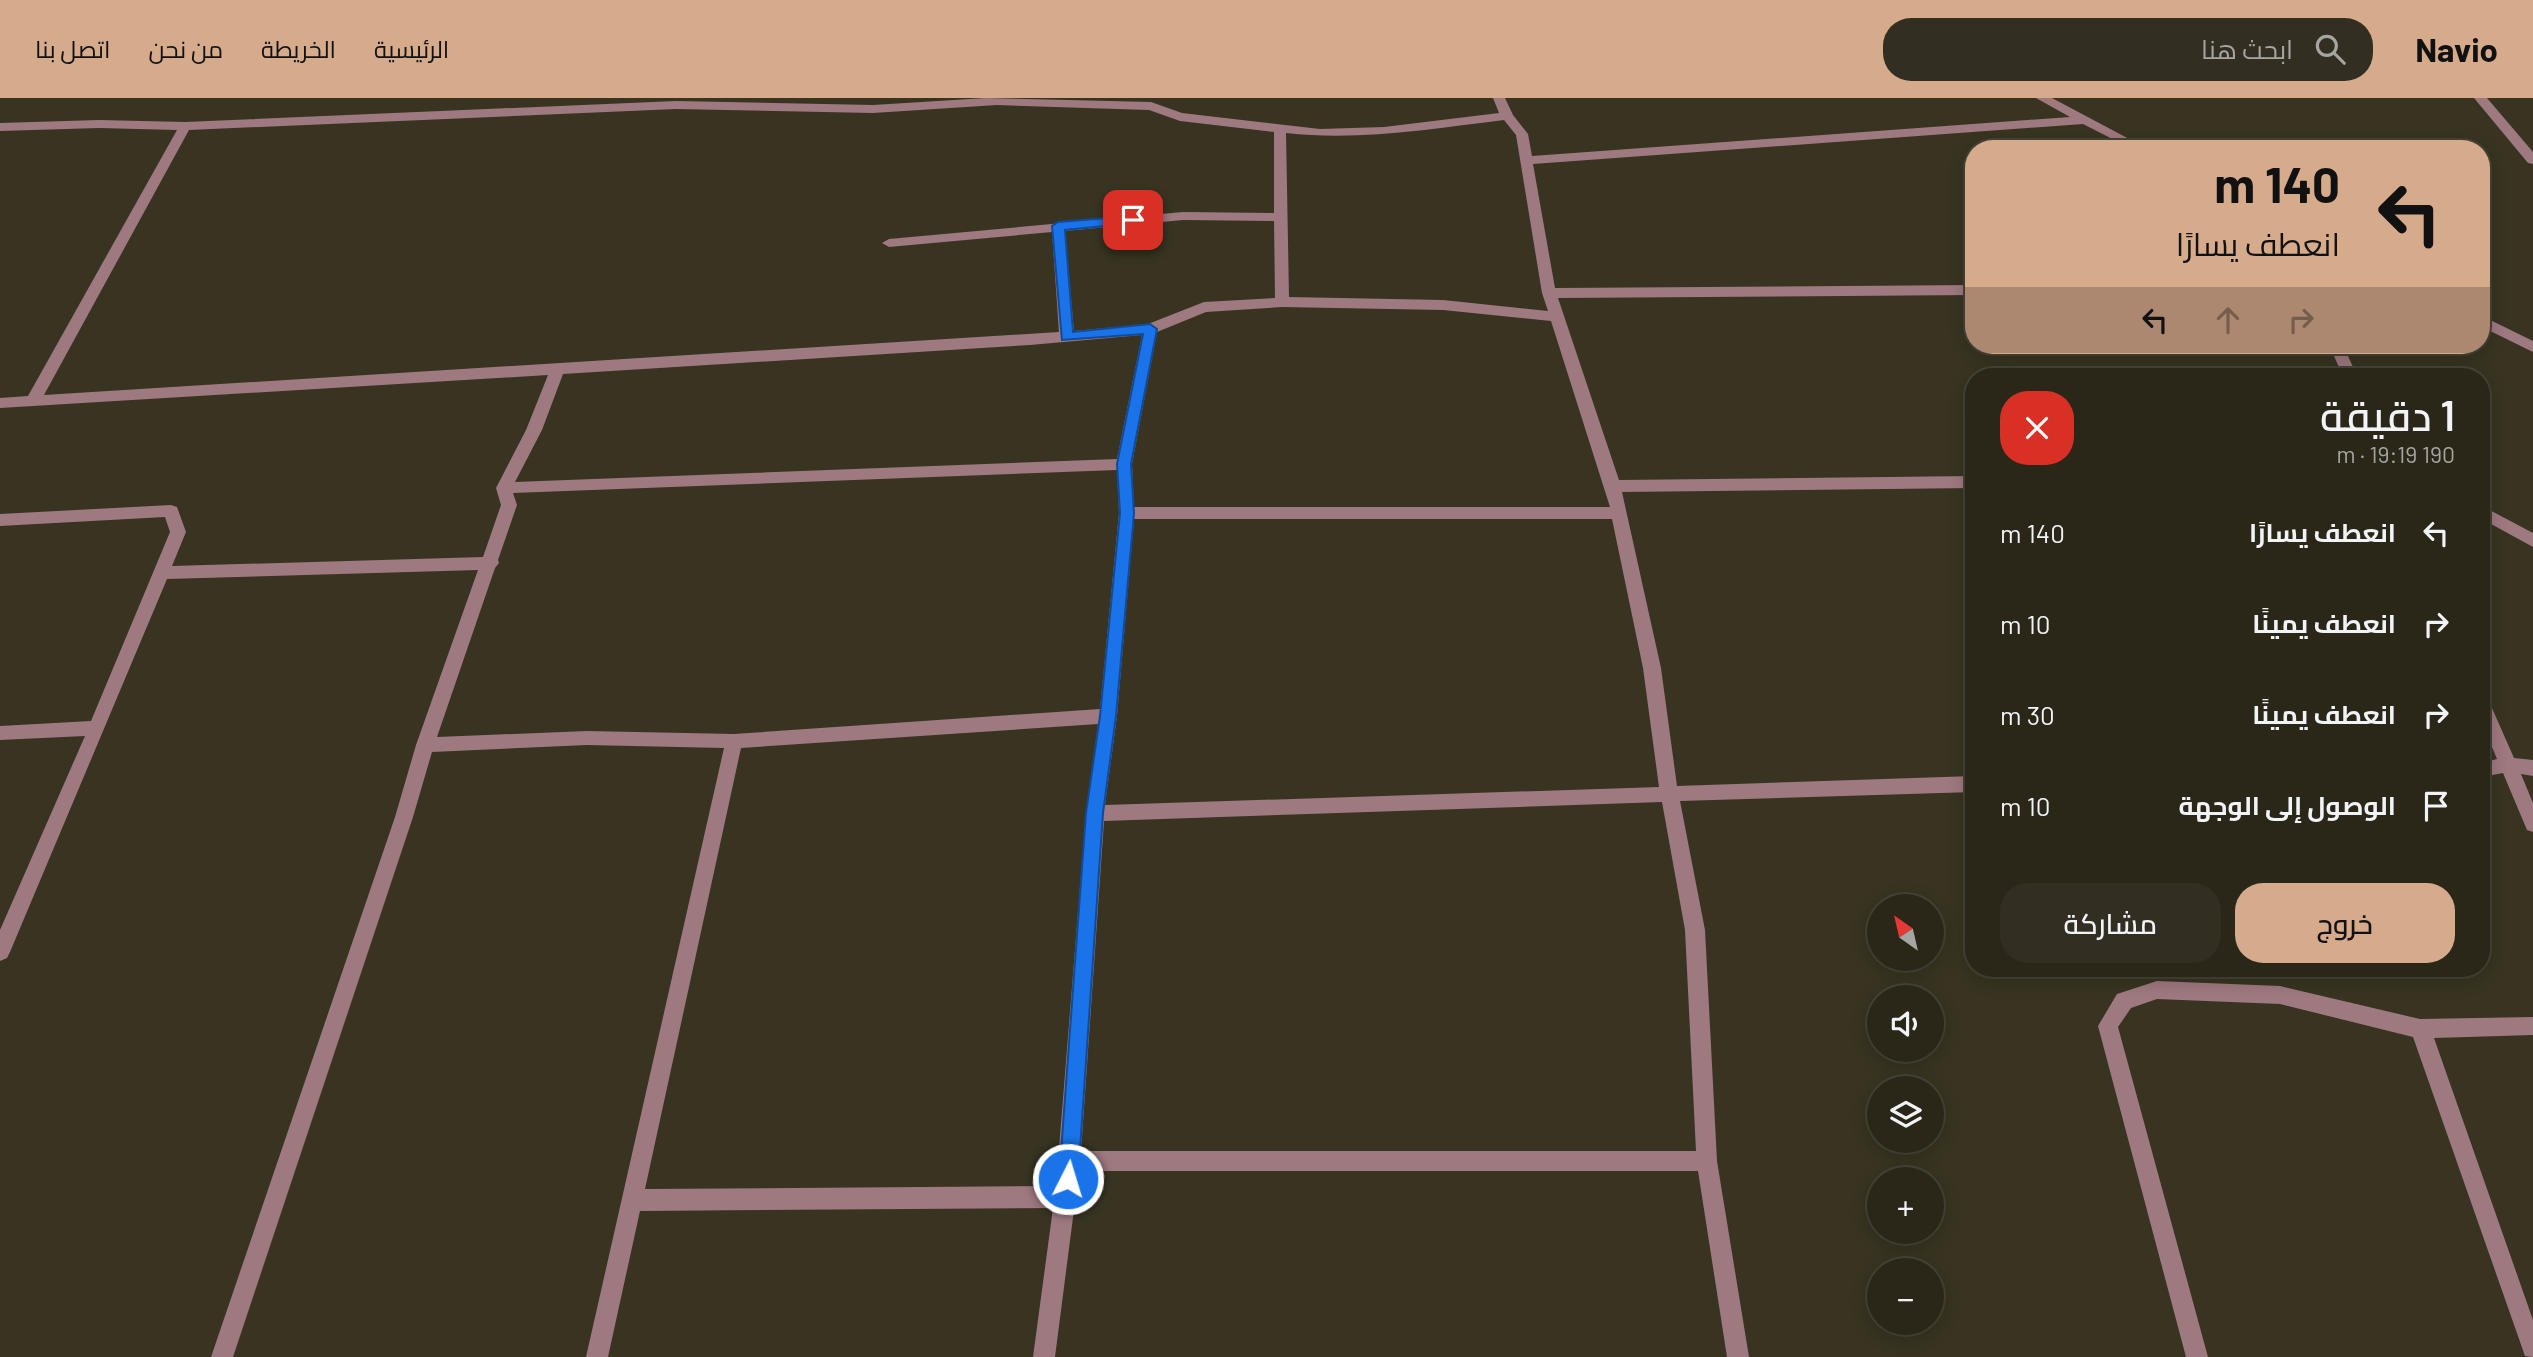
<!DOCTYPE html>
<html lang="ar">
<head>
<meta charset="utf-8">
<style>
  :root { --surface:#2a2719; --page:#322f22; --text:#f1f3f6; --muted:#a5a5a2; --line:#464438; --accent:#d6ab8b }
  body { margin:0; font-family:Barlow,Cairo,sans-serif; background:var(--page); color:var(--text); direction:rtl; height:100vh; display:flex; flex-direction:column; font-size:26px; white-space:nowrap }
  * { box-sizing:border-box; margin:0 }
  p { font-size:23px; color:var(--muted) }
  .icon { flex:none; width:38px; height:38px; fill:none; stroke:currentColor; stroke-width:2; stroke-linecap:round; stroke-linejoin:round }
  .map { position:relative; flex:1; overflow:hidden; direction:ltr }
  .drawer { position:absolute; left:1965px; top:270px; width:525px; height:609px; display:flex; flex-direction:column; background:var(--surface); border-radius:28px; box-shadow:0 4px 18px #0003,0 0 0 2px var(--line); direction:rtl }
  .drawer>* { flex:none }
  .top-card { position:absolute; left:1965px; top:42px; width:525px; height:214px; border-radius:28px; box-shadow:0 4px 18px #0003,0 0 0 2px var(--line); direction:rtl; background:#d6ab8b; color:#111; overflow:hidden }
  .needle { width:46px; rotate:326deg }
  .buttons { position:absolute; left:1867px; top:796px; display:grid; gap:14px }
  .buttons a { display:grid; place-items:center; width:77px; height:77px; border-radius:50%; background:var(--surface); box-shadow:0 4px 18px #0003,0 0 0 2px var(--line); font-size:35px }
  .pin { position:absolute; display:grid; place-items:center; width:60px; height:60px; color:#fff; margin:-30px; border-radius:14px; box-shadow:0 4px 10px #0006 }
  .me { position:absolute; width:77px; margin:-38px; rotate:5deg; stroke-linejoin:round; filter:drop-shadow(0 0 5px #0008) }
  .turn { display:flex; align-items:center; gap:24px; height:147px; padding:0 35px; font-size:32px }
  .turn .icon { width:91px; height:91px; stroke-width:2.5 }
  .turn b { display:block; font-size:49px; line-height:60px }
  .lanes { display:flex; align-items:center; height:66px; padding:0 35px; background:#0003; justify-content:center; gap:35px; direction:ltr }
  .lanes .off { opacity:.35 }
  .round { display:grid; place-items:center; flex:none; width:74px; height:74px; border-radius:28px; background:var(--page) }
  .overview { display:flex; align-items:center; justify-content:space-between; height:119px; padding:0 35px }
  h1 { font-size:42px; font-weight:600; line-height:52px }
  .cta { display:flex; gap:14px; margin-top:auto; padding:14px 35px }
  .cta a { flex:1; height:80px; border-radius:28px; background:var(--accent); color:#111; font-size:28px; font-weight:600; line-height:80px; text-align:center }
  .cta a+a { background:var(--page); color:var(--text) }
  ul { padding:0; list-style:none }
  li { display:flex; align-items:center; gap:21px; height:91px; padding:0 35px }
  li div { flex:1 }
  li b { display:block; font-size:26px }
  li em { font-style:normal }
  header { display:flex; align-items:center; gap:42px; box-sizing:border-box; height:98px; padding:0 35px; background:var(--accent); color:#111 }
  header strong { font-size:33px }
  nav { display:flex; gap:38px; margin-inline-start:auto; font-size:24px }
  .search { width:490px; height:63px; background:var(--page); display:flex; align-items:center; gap:18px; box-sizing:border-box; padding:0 24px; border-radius:28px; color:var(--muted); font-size:26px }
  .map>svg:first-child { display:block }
</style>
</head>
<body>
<header>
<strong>Navio</strong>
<div class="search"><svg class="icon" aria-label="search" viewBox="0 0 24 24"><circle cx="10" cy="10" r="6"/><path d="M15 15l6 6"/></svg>ابحث هنا</div>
<nav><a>الرئيسية</a><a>الخريطة</a><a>من نحن</a><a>اتصل بنا</a></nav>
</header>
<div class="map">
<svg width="2533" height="1259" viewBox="0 0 2533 1259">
  <rect width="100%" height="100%" fill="#383421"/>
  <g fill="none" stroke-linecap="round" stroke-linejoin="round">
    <!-- minor -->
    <g fill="#9e797f" fill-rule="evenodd">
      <path d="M986,0L1151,4L1182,15L1320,31L1384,29L1499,15L1493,0H1505L1513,17L1528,36L1532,58L2070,19L2036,0H2052L2148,51H2132L2083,26L1533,66L1555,190L1974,187V197L1558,200L1619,382L1974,378V390L1622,394L1661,570L1677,688L1974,678V694L1680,703L1705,832L1717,1063L1749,1259H1727L1698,1073H1079L1055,1259H1033L1053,1110L640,1113L608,1259H586L724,650L587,647L432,654L413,719L233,1259H211L395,719L416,647L478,472L167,481L10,854L7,860L0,863V832L85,638L0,642V628L91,623L170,434L165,419L0,428V416L171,407L177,409L186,434L172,468L483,459L501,407L496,390L526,332L548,277L0,310V300L28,298L177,32L99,30L0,33V25L99,22L185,24L676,3L873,7ZM997,7L1149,12L1180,23L1274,34V115L1183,114L889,141L882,145L889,149L1052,134L1059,234L44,297L189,32L676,11L873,15ZM1504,22L1516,37L1542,195L1548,213L1443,202L1289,199L1286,35C1359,43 1431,31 1504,22ZM1183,122L1274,123L1275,200L1204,204L1148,226L1074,233L1065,133ZM1282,209L1443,212L1551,223L1610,409H1134L1132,366L1157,234L1206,214ZM1142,237L1117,361L515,384L542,332L563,276L1030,247ZM1117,372L1119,415L1100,611L734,636L587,633L437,639L495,470L499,465L498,462L517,407L513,395ZM1134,421H1612L1643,570L1659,689L1105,707L1117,618ZM1098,626L1086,715L1056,1088L645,1091L741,650ZM1662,704L1685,832L1696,1053H1081L1104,723Z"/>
      <path d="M2474,0H2487L2533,54V66L2528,65Z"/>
      <path d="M2482,218L2533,243V254L2482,229Z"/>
      <path d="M2329,247H2343L2357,278H2343Z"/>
      <path d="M2482,408L2533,435V449L2482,421Z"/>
      <path d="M2482,599L2488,601L2514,660L2533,662V678L2521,676L2533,705V734L2527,732L2503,675L2482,679V665L2497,661L2482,625Z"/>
      <path d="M2157,883L2280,888L2420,921L2533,919V937L2434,940L2533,1222V1259L2525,1258L2413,939L2280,906L2157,901L2131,910L2118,929L2208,1259H2186L2098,928L2117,896Z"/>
    </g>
  </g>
  <!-- route -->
  <path fill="#1a73e8" stroke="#114b97" stroke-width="2" d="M1133,118L1137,119V125L1065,132L1073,234L1150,226L1157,231L1131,366L1134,415L1116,618L1103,715L1078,1081L1075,1088L1068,1091L1061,1088L1059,1081L1086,715L1100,618L1120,415L1117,366L1143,236L1062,242L1052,128L1058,124Z"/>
</svg>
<div class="buttons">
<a><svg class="needle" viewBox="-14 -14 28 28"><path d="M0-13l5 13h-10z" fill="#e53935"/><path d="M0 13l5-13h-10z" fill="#a5a5a2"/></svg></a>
<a><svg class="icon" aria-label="sound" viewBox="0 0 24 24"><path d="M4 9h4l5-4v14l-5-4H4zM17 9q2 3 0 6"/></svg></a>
<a><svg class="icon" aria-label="layers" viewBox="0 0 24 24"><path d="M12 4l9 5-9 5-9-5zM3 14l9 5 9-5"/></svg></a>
<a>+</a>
<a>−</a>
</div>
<div class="pin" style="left:1133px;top:122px;background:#d93025"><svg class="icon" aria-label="arrive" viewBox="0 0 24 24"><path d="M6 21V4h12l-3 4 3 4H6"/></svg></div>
<svg class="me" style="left:1068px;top:1081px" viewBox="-20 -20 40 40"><circle r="17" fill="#1a73e8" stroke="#fff" stroke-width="3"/><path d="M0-11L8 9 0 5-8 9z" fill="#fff"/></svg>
<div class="top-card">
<div class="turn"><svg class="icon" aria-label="left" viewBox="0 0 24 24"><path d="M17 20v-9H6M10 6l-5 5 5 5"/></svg><div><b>140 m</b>انعطف يسارًا</div></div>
<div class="lanes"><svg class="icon" aria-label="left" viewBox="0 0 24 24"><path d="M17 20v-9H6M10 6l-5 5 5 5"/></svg><svg class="icon off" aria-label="ahead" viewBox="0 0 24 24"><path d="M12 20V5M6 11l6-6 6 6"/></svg><svg class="icon off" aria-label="right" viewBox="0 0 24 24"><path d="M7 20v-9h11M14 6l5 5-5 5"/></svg></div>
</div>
<section class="drawer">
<div class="overview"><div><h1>1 دقيقة</h1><p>190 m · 19:19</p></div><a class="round" style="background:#d93025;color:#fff"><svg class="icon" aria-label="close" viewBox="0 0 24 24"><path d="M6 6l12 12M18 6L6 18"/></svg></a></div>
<ul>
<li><svg class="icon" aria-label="left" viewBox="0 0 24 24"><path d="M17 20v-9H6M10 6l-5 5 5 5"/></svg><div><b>انعطف يسارًا</b></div><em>140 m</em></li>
<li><svg class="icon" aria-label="right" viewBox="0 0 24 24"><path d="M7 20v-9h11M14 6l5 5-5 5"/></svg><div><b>انعطف يمينًا</b></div><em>10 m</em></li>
<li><svg class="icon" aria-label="right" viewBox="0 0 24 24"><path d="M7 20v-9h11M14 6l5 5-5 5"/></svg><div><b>انعطف يمينًا</b></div><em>30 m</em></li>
<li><svg class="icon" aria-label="arrive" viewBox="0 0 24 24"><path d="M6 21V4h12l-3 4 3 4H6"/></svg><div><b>الوصول إلى الوجهة</b></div><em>10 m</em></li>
</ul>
<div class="cta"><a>خروج</a><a>مشاركة</a></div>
</section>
</div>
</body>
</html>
